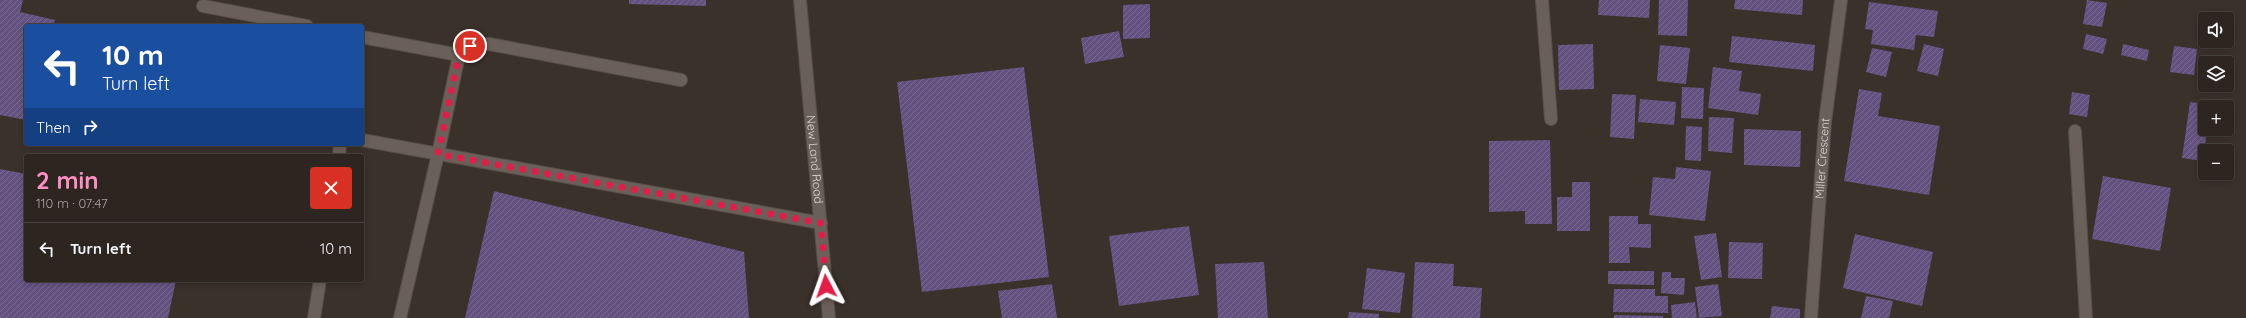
<!DOCTYPE html>
<html lang="en">
<head>
<meta charset="utf-8">
<style>
  :root { --surface:#2c2520; --page:#38312d; --text:#f1f3f6; --muted:#a6a5a5; --line:#48423e; --accent:#fc8fc3 }
  body { margin:0; font-family:Quicksand,sans-serif; background:var(--page); color:var(--text); height:100vh; display:flex; flex-direction:column; font-size:15px; white-space:nowrap }
  * { box-sizing:border-box; margin:0 }
  p { font-size:13px; color:var(--muted) }
  .icon { flex:none; width:22px; height:22px; fill:none; stroke:currentColor; stroke-width:2; stroke-linecap:round; stroke-linejoin:round }
  .map { position:relative; flex:1; overflow:hidden }
  .drawer { position:absolute; left:24px; top:154px; width:340px; height:128px; display:flex; flex-direction:column; background:var(--surface); border-radius:4px; box-shadow:0 2px 6px #0003,0 0 0 1px var(--line) }
  .drawer>* { flex:none }
  .guide { position:absolute; left:24px; top:24px; width:340px; height:122px; border-radius:4px; box-shadow:0 2px 6px #0003,0 0 0 1px var(--line); background:#1a4fa0; color:#fff; overflow:hidden }
  .controls { position:absolute; left:2198px; top:12px; display:grid; gap:8px }
  .controls a { display:grid; place-items:center; width:36px; height:36px; border-radius:4px; background:var(--surface); box-shadow:0 2px 6px #0003,0 0 0 1px var(--line); font-size:20px }
  .pin { position:absolute; display:grid; place-items:center; width:34px; height:34px; color:#fff; margin:-17px; border:2px solid #fff; border-radius:50%; box-shadow:0 1px 4px #0007 }
  .me { position:absolute; width:44px; margin:-22px; rotate:356deg; stroke-linejoin:round; filter:drop-shadow(0 0 3px #0008) }
  .turn { display:flex; align-items:center; gap:14px; height:84px; padding:0 12px; font-size:18px }
  .turn .icon { width:52px; height:52px; stroke-width:2.5 }
  .turn b { display:block; font-size:28px; line-height:34px }
  .then { display:flex; align-items:center; height:38px; padding:0 12px; background:#0003; gap:8px; font-size:15px }
  .round { display:grid; place-items:center; flex:none; width:42px; height:42px; border-radius:4px; background:var(--page) }
  .headline { display:flex; align-items:center; justify-content:space-between; height:68px; padding:0 12px }
  h1 { font-size:24px; font-weight:700; line-height:30px; color:var(--accent) }
  ul { padding:0; list-style:none }
  li { display:flex; align-items:center; gap:12px; height:52px; padding:0 12px; border-top:1px solid var(--line) }
  li div { flex:1 }
  li b { display:block; font-size:15px }
  li em { font-style:normal }
  .map>svg:first-child { display:block }
</style>
</head>
<body>
<div class="map">
<svg width="2246" height="318" viewBox="0 0 2246 318">
  <defs>
    <pattern id="building-hatch" width="6" height="6" patternUnits="userSpaceOnUse"><rect width="6" height="6" fill="#645180"/><path d="M-1 1l2-2M0 6l6-6M5 7l2-2" fill="none" stroke="#7a6991"/></pattern>
  </defs>
  <rect width="100%" height="100%" fill="#3b312b"/>
  <!-- building -->
  <g fill="url(#building-hatch)">
    <path d="M0,0H23L20,12L55,20L53,26H26V120L0,115Z"/>
    <path d="M629,0H706V6L629,4Z"/>
    <path d="M1599,0H1650L1649,18L1598,15Z"/>
    <path d="M1659,0H1688L1687,36L1658,35Z"/>
    <path d="M1735,0H1803L1802,15L1734,9Z"/>
    <path d="M2087,0L2107,3L2102,27L2083,24Z"/>
    <path d="M1869,2L1938,11L1934,37L1916,35L1914,50L1871,44L1873,30L1865,29Z"/>
    <path d="M1150,4V38L1123,39V5Z"/>
    <path d="M1119,31L1124,57L1085,64L1081,38Z"/>
    <path d="M2086,34L2107,39L2103,54L2083,49Z"/>
    <path d="M1732,36L1815,45L1813,71L1729,62Z"/>
    <path d="M1593,44L1594,89L1559,90L1558,45Z"/>
    <path d="M1924,44L1944,49L1938,76L1917,71Z"/>
    <path d="M2123,44L2149,50L2147,61L2121,55Z"/>
    <path d="M1660,45L1690,48L1686,84L1657,81Z"/>
    <path d="M2174,46L2197,49L2194,75L2170,72Z"/>
    <path d="M1872,48L1892,52L1886,77L1866,72Z"/>
    <path d="M1024,67L1049,277L922,292L897,82Z"/>
    <path d="M1713,67L1742,71L1739,91L1761,94L1758,115L1708,108Z"/>
    <path d="M1682,87L1704,88L1703,119L1681,118Z"/>
    <path d="M1859,89L1882,93L1878,116L1940,126L1929,195L1844,181Z"/>
    <path d="M2072,92L2090,95L2087,117L2069,114Z"/>
    <path d="M1612,94L1636,95L1634,139L1610,137Z"/>
    <path d="M1640,99L1676,102L1674,125L1638,122Z"/>
    <path d="M2190,102L2211,105L2205,107V129H2207L2203,161L2182,158Z"/>
    <path d="M1709,117L1734,118L1732,153L1708,151Z"/>
    <path d="M1686,126L1702,127L1701,161L1685,160Z"/>
    <path d="M1744,129L1801,131L1800,167L1744,165Z"/>
    <path d="M1550,140L1552,224H1525V211L1489,212V141Z"/>
    <path d="M1676,167L1711,171L1705,221L1649,215L1653,177L1675,179Z"/>
    <path d="M0,169L26,174V280H176L168,318H0Z"/>
    <path d="M2103,176L2171,188L2160,251L2092,239Z"/>
    <path d="M1572,182H1590V231H1557V197H1572Z"/>
    <path d="M494,191L744,252L749,318H465Z"/>
    <path d="M1609,216H1638V224H1651V248L1629,247L1630,263H1609Z"/>
    <path d="M1189,226L1199,295L1119,306L1109,236Z"/>
    <path d="M1716,233L1722,277L1701,280L1694,236Z"/>
    <path d="M1855,234L1933,252L1922,306L1843,288Z"/>
    <path d="M1729,242L1763,243L1762,279L1728,278Z"/>
    <path d="M1264,262L1268,318H1218L1215,264Z"/>
    <path d="M1415,262L1454,264L1453,286L1482,288L1480,318H1412Z"/>
    <path d="M1367,268L1405,273L1400,313L1362,309Z"/>
    <path d="M1608,271H1654V285L1608,284Z"/>
    <path d="M1662,272H1671V278H1685L1684,295L1661,293Z"/>
    <path d="M1052,284L1057,318H1002L998,291Z"/>
    <path d="M1718,284L1722,316L1699,318L1695,287Z"/>
    <path d="M1614,289H1655V296H1668V313L1613,312Z"/>
    <path d="M1866,296L1893,301L1889,318H1861Z"/>
    <path d="M1695,302L1697,318H1672L1671,305Z"/>
    <path d="M1772,306L1800,309V318H1770Z"/>
    <path d="M1349,312L1379,314V318H1348Z"/>
    <path d="M1614,315L1663,316V318H1614Z"/>
  </g>
  <g fill="none" stroke-linecap="round" stroke-linejoin="round">
    <!-- minor casing -->
    <g stroke="#564e49" stroke-width="14">
      <g id="minor">
        <path id="s1" d="M800,0L829,318"/>
        <path d="M1542,0L1551,119"/>
        <path d="M203,6L307,26"/>
        <path d="M362,37L459,55"/>
        <path d="M2075,131L2086,318"/>
        <path d="M362,140L821,223"/>
        <path d="M339,156L340,144"/>
        <path d="M314,318L320,280"/>
        <path d="M400,318L438,154L459,55L470,46L489,44L681,80"/>
        <path id="s2" d="M1811,318L1825,122L1841,0"/>
      </g>
    </g>
    <!-- minor -->
    <use href="#minor" stroke="#6b6059" stroke-width="12"/>
  </g>
  <g fill="none" stroke-linecap="round" stroke-linejoin="round">
    <!-- route -->
    <path stroke="#e11d48" stroke-width="7" stroke-dasharray="0 12.6" d="M470,46L459,55L438,154L821,223L826,286"/>
  </g>
  <g text-anchor="middle" stroke-width="4" stroke-linejoin="round" paint-order="stroke">
    <!-- street labels -->
    <g font-size="12" fill="#dbd5d1" stroke="#3b312b">
      <text dy="4" stroke="none"><textPath href="#s1" startOffset="160">New Land Road</textPath></text>
      <text dy="4" stroke="none"><textPath href="#s2" startOffset="160">Miller Crescent</textPath></text>
    </g>
  </g>
</svg>
<div class="controls">
<a><svg class="icon" aria-label="sound" viewBox="0 0 24 24"><path d="M4 9h4l5-4v14l-5-4H4zM17 9q2 3 0 6"/></svg></a>
<a><svg class="icon" aria-label="layers" viewBox="0 0 24 24"><path d="M12 4l9 5-9 5-9-5zM3 14l9 5 9-5"/></svg></a>
<a>+</a>
<a>−</a>
</div>
<div class="pin" style="left:470px;top:46px;background:#d93025"><svg class="icon" aria-label="arrive" viewBox="0 0 24 24"><path d="M6 21V4h12l-3 4 3 4H6"/></svg></div>
<svg class="me" style="left:826px;top:286px" viewBox="-20 -20 40 40"><path d="M0-17L14 15 0 8-14 15z" fill="#e11d48" stroke="#fff" stroke-width="4"/></svg>
<div class="guide">
<div class="turn"><svg class="icon" aria-label="left" viewBox="0 0 24 24"><path d="M17 20v-9H6M10 6l-5 5 5 5"/></svg><div><b>10 m</b>Turn left</div></div>
<div class="then">Then<svg class="icon" aria-label="right" viewBox="0 0 24 24"><path d="M7 20v-9h11M14 6l5 5-5 5"/></svg></div>
</div>
<section class="drawer">
<div class="headline"><div><h1>2 min</h1><p>110 m · 07:47</p></div><a class="round" style="background:#d93025;color:#fff"><svg class="icon" aria-label="close" viewBox="0 0 24 24"><path d="M6 6l12 12M18 6L6 18"/></svg></a></div>
<ul>
<li><svg class="icon" aria-label="left" viewBox="0 0 24 24"><path d="M17 20v-9H6M10 6l-5 5 5 5"/></svg><div><b>Turn left</b></div><em>10 m</em></li>
</ul>
</section>
</div>
</body>
</html>
